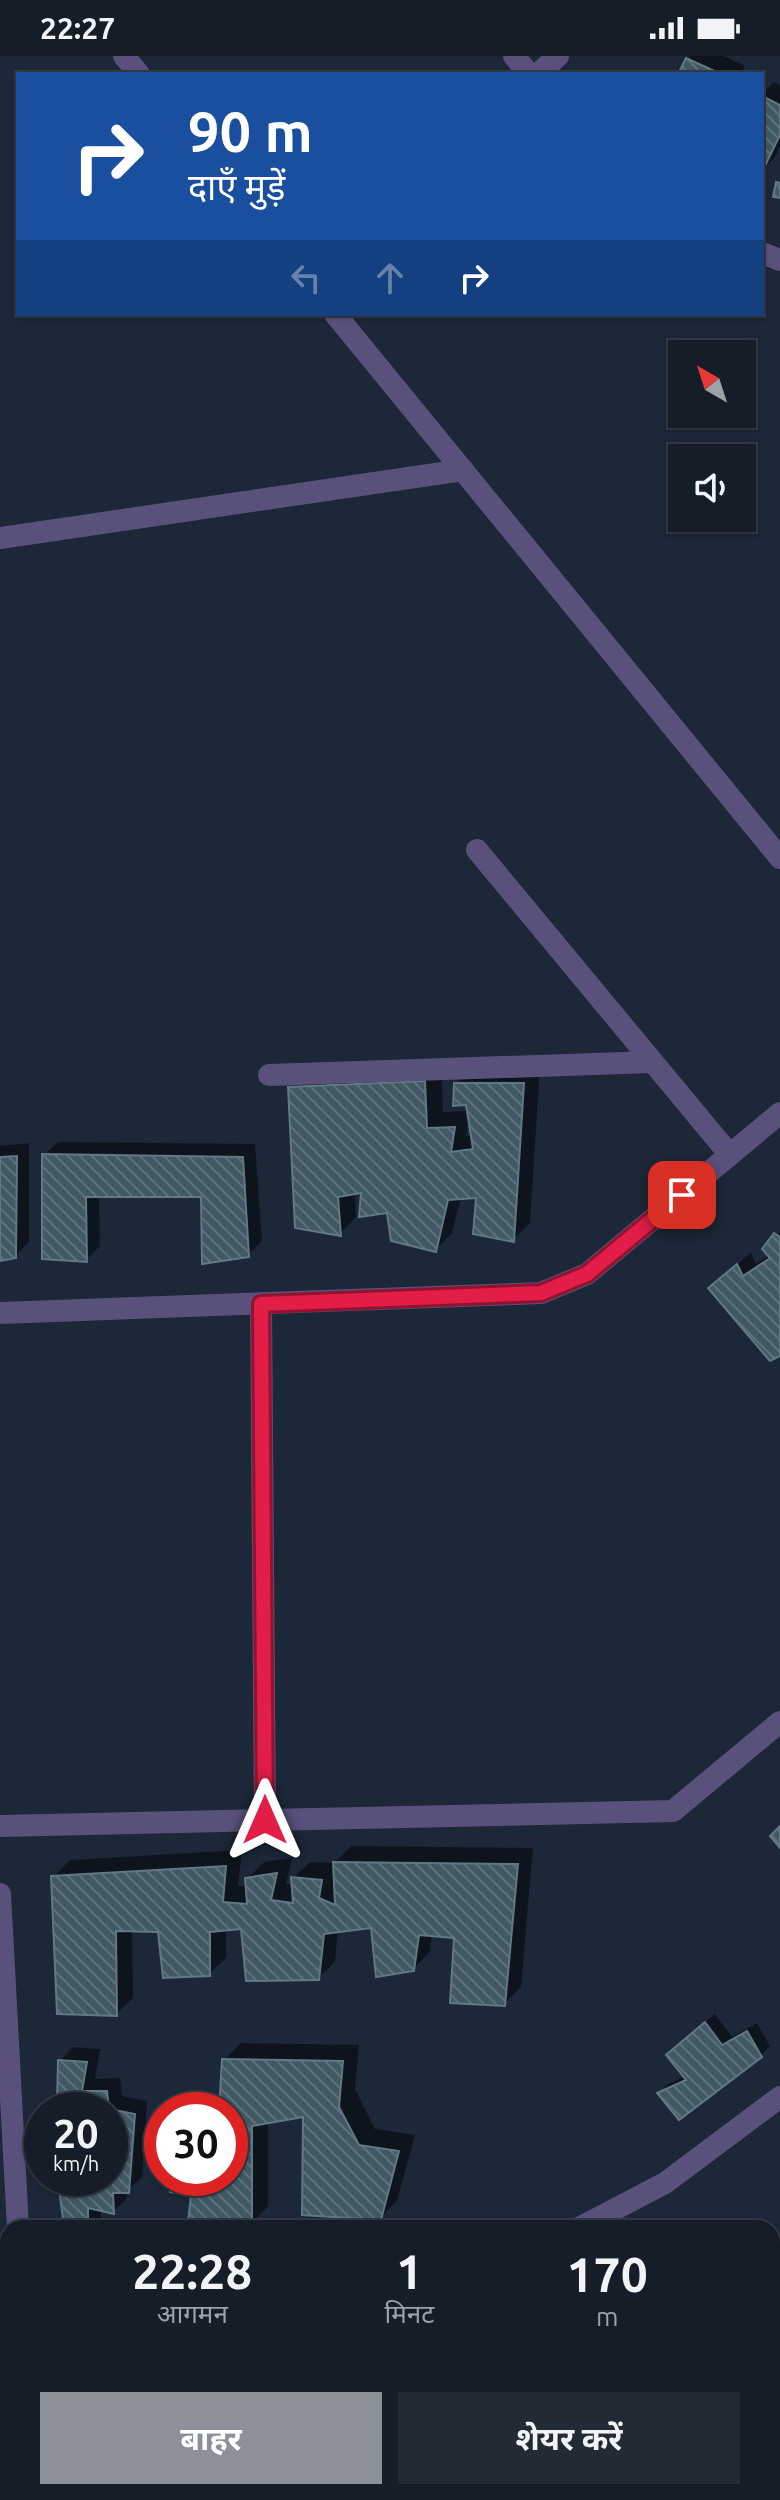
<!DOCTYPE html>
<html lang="hi">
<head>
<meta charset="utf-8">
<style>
  :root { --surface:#151d29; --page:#222a35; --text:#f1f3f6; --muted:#9da2a8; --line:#343b46; --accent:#8c9099 }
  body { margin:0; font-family:Ubuntu,"Noto Sans Devanagari",sans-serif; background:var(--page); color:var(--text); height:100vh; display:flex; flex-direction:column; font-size:30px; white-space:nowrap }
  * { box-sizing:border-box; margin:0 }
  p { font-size:26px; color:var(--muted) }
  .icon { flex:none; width:44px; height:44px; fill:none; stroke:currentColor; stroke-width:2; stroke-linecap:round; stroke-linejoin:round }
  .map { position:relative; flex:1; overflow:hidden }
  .side { position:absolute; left:0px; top:2164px; width:780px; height:280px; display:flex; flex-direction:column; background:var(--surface); border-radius:24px 24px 0 0; box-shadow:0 2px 6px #0004,0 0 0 2px var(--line) }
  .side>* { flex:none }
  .guide { position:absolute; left:16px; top:16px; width:748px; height:244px; border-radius:0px; box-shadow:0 2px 6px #0004,0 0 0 2px var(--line); background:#1a4fa0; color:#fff; overflow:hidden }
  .needle { width:52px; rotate:321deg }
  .controls { position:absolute; left:668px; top:284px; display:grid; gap:16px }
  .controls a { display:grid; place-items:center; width:88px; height:88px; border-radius:0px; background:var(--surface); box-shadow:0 2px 6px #0004,0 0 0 2px var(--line); font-size:40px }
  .speed { position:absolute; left:24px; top:2036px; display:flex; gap:16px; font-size:40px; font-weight:700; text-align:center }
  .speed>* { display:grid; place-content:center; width:104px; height:104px; border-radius:50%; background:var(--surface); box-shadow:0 2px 6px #0004,0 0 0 2px var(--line); line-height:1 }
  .speed small { font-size:20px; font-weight:400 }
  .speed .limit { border:12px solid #d22; background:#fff; color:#111 }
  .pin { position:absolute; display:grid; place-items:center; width:68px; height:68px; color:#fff; margin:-34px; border-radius:16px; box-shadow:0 4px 12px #0006 }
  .me { position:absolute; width:88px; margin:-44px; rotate:0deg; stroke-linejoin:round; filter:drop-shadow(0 0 6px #0008) }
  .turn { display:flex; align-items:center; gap:28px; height:168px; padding:0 40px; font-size:36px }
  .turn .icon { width:104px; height:104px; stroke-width:2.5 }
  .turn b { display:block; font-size:56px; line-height:68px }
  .lanes { display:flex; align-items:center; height:76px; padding:0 40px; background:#0003; justify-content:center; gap:40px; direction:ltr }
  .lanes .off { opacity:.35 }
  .eta { display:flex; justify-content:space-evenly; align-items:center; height:136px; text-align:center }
  .eta b { font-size:48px; font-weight:700; line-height:56px }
  .action { display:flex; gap:16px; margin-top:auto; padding:16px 40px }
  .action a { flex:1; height:92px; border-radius:0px; background:var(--accent); color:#fff; font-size:32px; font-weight:700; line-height:92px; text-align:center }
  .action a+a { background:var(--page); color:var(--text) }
  .status { display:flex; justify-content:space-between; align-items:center; height:56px; padding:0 40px; background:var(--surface); direction:ltr }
  .status svg { height:22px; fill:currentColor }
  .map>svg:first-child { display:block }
</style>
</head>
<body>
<div class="status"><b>22:27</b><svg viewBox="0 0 49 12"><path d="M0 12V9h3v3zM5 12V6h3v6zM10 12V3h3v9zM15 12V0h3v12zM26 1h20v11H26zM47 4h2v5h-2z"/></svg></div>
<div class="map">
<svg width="780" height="2444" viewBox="0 0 780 2444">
  <defs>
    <pattern id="building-back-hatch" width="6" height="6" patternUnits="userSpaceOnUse" patternTransform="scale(2)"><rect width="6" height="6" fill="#425964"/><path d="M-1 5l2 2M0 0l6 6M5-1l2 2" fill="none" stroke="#5d717a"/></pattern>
  </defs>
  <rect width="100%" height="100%" fill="#1c2737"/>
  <!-- shadow -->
  <g fill="#0007" fill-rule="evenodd">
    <path d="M690,0H724L745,10L741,18H680Z"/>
    <path d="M774,26L780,29V90L775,101L762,114V38Z"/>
    <path d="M441,1009L443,1056L469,1055L456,1028L473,1011H540L530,1167L513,1184L478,1139L461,1141L452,1177L435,1194L364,1134L355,1136L356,1161L340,1178L290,1031L307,1015ZM469,1062L473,1079L466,1080Z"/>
    <path d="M58,1086L255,1088L262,1185L248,1199L203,1139H99L100,1190L86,1204L44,1099Z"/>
    <path d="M29,1087V1186L15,1200L0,1203V1090Z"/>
    <path d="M780,1175V1298L725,1218L751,1197L756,1208L770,1199L764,1193Z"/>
    <path d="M351,1790L533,1792L521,1931L504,1948L456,1880L432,1878L430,1896L413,1913L373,1870L338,1874L335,1906L318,1922L243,1871L226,1873V1902L209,1918L160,1874L132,1873L133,1942L116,1958L53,1821L70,1804L242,1794L238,1830L248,1831L247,1823L264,1806L292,1802L286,1828L294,1829L293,1822L310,1806L334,1807Z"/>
    <path d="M715,1958L732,1981L757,1967L770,1990L761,1999L659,2037L668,2028L686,2020L678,1989Z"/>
    <path d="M241,1987L359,1989L355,2033L375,2073L415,2079L397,2145L380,2162L305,2059L268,2065V2150L252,2167L193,2137L174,2122H230V2054H221L224,2004Z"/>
    <path d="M73,1991L100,1993L95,2023L120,2022L122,2040L147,2045L142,2122L126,2135L127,2142L113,2156L101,2153V2162L91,2172L66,2170L61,2125L63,2122H110V2054H77L60,2005Z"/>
  </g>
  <!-- building -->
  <g fill="url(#building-back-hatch)" stroke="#607984" stroke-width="2">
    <path d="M686,2L721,18H678Z"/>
    <path d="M762,40L780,49V79L762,116Z"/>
    <path d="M776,126L780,127V142L773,141Z"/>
    <path d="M425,1025L427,1072L455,1071L451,1096L473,1093L466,1049L453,1050L454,1027H524L514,1186L473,1178L476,1142L448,1144L436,1196L391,1185L387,1157L359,1161L361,1137L338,1141L341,1180L295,1172L288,1031Z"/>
    <path d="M42,1098L243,1101L249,1201L202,1208L201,1141H86L87,1206L42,1203Z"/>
    <path d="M17,1100L16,1202L0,1205V1101Z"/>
    <path d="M774,1177L780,1181V1300L770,1305L708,1232L737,1208L743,1220L770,1202L762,1193Z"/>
    <path d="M780,1770V1792L770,1780Z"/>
    <path d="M333,1806L518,1808L505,1950L450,1947L454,1882L419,1879L414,1915L376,1921L371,1872L324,1878L319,1924L246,1925L241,1873L210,1876V1920L163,1922L158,1876L116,1875L117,1960L57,1958L51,1820L226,1810L223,1846L247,1848L245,1822L277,1817L271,1844L293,1847L291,1821L322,1824L319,1842L335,1849Z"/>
    <path d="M705,1966L722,1989L747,1975L762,2001L679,2064L657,2037L686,2024L666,1999Z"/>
    <path d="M222,2003L343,2005L339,2051L359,2089L399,2095L381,2164L302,2159L303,2061L252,2070V2169L188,2166L191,2139L170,2136L172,2122H230V2054H219Z"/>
    <path d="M58,2004L87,2006L82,2035H107L109,2053L135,2058L129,2137H113L114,2158L88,2152V2172L64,2171L58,2124L110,2122V2054H75V2050L57,2047Z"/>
  </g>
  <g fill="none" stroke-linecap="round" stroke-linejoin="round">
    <!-- minor -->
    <g stroke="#59517c" stroke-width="22">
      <path d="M124,0L139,18"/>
      <path d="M514,0L529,18"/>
      <path d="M538,18L558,0"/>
      <path d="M762,197L780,204"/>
      <path d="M335,258L780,802"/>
      <path d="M0,482L463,414"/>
      <path d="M477,794L730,1099"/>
      <path d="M269,1019L652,1006"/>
      <path d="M261,1248L265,1764"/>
      <path d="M0,1257L541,1237L587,1218L780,1057"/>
      <path d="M0,1770L673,1755L780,1666"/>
      <path d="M0,1838L18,2172"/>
      <path d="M579,2172L665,2127L780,2041"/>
      <path d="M0,2249L8,2248"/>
    </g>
    <!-- tertiary -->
    <g stroke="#59517c" stroke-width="22">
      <path d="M772,2222L780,2216"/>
      <path d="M0,2395L8,2394"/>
    </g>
  </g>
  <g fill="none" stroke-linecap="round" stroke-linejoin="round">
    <!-- route casing -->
    <g stroke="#92132f" stroke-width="20">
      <path id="route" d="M265,1764L261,1248L541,1237L587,1218L682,1139"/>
    </g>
    <!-- route -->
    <use href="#route" stroke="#e11d48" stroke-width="14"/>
  </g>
</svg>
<div class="controls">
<a><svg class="needle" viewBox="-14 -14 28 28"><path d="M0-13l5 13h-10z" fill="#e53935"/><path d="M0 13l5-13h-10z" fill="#9da2a8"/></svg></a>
<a><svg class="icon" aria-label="sound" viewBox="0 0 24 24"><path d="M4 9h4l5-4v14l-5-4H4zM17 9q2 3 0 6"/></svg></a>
</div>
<div class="speed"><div>20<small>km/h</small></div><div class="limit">30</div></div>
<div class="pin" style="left:682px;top:1139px;background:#d93025"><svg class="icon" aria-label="arrive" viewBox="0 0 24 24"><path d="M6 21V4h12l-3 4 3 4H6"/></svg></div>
<svg class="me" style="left:265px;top:1764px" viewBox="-20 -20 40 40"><path d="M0-17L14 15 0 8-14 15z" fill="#e11d48" stroke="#fff" stroke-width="4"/></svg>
<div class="guide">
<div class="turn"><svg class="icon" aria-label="right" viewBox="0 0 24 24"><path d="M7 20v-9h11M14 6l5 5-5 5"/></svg><div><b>90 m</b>दाएँ मुड़ें</div></div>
<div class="lanes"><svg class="icon off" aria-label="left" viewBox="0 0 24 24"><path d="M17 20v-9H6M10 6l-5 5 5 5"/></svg><svg class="icon off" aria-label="ahead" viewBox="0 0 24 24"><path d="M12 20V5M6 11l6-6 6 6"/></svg><svg class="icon" aria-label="right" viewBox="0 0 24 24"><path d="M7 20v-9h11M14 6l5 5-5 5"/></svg></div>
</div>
<section class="side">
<div class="eta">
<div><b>22:28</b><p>आगमन</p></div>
<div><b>1</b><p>मिनट</p></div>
<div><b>170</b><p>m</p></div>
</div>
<div class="action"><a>बाहर</a><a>शेयर करें</a></div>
</section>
</div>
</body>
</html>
